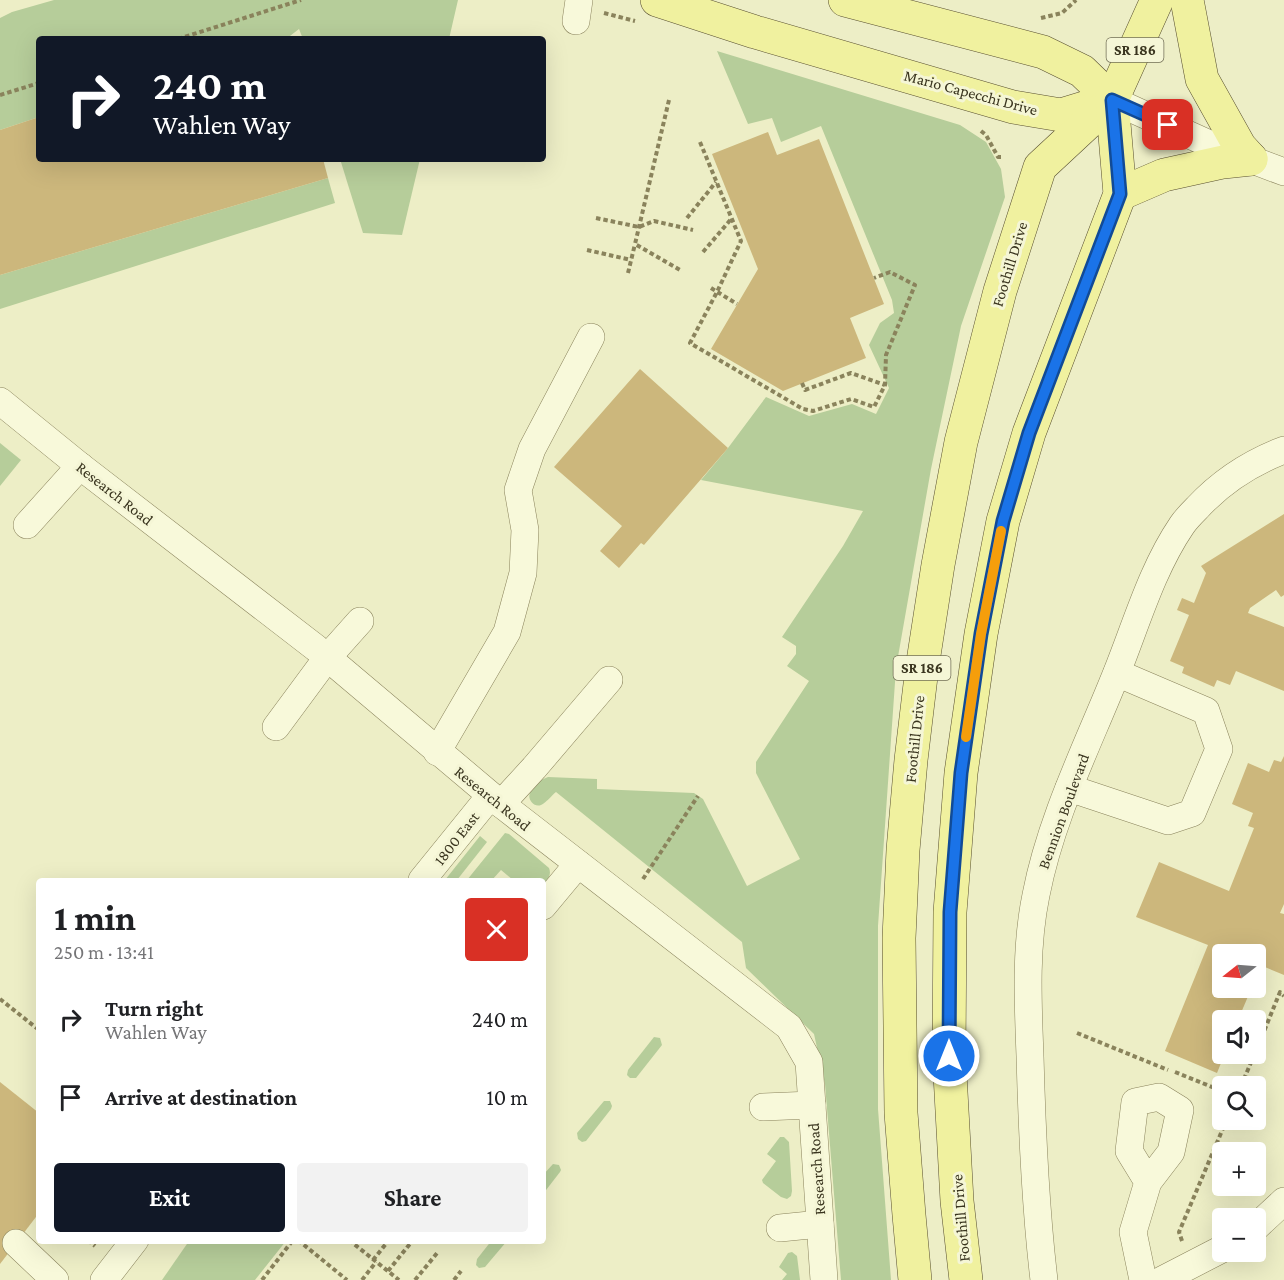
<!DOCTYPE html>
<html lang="en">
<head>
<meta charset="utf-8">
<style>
  :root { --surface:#fff; --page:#f2f2f2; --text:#202124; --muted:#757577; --accent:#111827 }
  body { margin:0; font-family:"Crimson Pro",serif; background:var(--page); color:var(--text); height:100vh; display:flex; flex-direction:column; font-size:22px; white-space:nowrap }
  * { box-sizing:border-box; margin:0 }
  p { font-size:20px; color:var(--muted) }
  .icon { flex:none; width:33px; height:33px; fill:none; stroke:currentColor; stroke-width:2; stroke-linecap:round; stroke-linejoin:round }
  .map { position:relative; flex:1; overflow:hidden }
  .details { position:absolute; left:36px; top:878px; width:510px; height:366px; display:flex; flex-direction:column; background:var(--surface); border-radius:6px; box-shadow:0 6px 24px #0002 }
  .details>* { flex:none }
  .banner { position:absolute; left:36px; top:36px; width:510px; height:126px; border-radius:6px; box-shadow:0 6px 24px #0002; background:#111827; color:#fff; overflow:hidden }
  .needle { width:39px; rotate:253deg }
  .tools { position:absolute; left:1212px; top:944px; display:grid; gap:12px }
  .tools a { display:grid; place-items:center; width:54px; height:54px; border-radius:6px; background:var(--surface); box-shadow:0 6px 24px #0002; font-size:30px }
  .pin { position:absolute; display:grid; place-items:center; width:51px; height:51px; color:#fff; margin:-26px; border-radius:12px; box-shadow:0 3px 9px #0006 }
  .me { position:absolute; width:66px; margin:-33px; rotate:0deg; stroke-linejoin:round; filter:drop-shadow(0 0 4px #0008) }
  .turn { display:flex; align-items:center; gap:21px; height:126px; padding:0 18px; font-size:27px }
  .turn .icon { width:78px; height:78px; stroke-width:2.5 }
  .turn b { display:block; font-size:42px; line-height:51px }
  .round { display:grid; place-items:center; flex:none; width:63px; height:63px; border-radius:6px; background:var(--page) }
  .head { display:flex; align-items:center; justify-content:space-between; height:102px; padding:0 18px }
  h1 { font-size:36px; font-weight:700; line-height:45px }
  .cta { display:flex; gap:12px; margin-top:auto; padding:12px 18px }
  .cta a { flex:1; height:69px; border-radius:6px; background:var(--accent); color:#fff; font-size:24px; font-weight:700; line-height:69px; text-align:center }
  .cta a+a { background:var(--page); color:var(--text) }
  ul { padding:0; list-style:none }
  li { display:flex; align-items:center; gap:18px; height:78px; padding:0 18px }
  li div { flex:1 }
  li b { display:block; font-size:22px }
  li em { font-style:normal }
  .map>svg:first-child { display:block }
</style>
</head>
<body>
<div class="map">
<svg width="1284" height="1280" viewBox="0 0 1284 1280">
  <rect width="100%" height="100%" fill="#edeec6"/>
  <!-- green -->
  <g fill="#b6cd9a">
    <path d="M54,0H458L449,39H303L299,29L286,39H39V117L0,130V18L12,12Z"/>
    <path d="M717,51L960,125L986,142L1001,169L1005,197L961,326L931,469L896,668L878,926V1109L891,1280H841L825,1084L814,1034L746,968L742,942L556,792C552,795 546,803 541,805C534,808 527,799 530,793C532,786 542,779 548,777L597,779V789L694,793L703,799L747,886L800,859L756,773V762L809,681L787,666L796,654V646L782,637L843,546L863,511L701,480L728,448L766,397L809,416L852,404L876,414L889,388L869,345L880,323L894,313L892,300L821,126L781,142L772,118L748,124Z"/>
    <path d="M340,159H420L402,235L363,233Z"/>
    <path d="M328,178L335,203L0,309V275Z"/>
    <path d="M0,443L21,460L0,486Z"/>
    <path d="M505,833L509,834L549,868C552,875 547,881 543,887V880H513L501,870L492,880H476L474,879L472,880H467Z"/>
    <path d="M480,836L487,842L457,880H445Z"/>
    <path d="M654,1037L660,1038L662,1045L636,1078H630L627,1075L628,1070Z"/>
    <path d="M604,1101H610L612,1106L611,1109L586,1141L582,1142L578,1139L577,1133Z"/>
    <path d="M780,1137H784L789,1142L792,1191L791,1196L787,1199L781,1197L763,1183L762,1180L776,1161L767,1154Z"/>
    <path d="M553,1164L559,1165L561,1170L560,1172L543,1194V1175Z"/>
    <path d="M285,1240L286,1241L255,1280H162L189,1241Z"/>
    <path d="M492,1240L507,1241L485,1267L479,1268L476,1265L477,1259Z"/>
    <path d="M792,1252L797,1256L800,1280H782L787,1274L779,1267L788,1253Z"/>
  </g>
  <!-- building -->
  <g fill="#ccb77c">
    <path d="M39,117V159H323L328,178L0,275V130Z"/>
    <path d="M768,132L777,155L819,139L884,304L850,318L866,358L783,391L711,349L758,269L712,154Z"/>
    <path d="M640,369L728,448L644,545L641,543L619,568L600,551L622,526L554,467Z"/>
    <path d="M1284,514V595L1281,597L1276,590L1250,608L1248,613L1284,627V691L1236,671L1230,685L1217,680L1214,687L1182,673L1184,667L1170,661L1189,615L1177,610L1182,598L1194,603L1206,573L1201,566Z"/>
    <path d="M1284,756V904L1280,913L1284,914V975L1260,965L1256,977V954H1222V987H1252L1238,1020H1222V1053H1225L1217,1073L1165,1051L1208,945L1136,917L1159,862L1229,891L1254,828L1248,826L1253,813L1232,804L1248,763L1269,772L1274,760L1281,762Z"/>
    <path d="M0,1082L39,1113V1213L0,1264Z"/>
  </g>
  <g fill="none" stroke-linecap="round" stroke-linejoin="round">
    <!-- minor casing -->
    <g stroke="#8a835c" stroke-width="28">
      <g id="minor">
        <path d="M576,21L579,0"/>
        <path d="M1112,100L1205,142L1284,172"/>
        <path d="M0,401L80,466L316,648L501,804L789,1027L809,1062L824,1280"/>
        <path d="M27,525L80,466"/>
        <path d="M276,727L327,658L360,621"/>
        <path d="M437,752L507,632L523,573L525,530L518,490L532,449L591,337"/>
        <path d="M1069,788L1168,821L1192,813L1219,749L1206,711L1117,673"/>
        <path d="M501,804L534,768L609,680"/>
        <path d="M422,880L490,796"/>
        <path d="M543,906L578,864"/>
        <path d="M763,1107L812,1105"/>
        <path d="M1256,1227L1284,1201"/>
        <path d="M780,1228L820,1224"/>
        <path d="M16,1243L55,1280"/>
        <path d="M104,1280L135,1240"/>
        <path d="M1044,1280C1035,1205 1032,1131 1030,1056C1028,1003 1025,948 1036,895C1051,817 1088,745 1117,672C1137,622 1152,569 1182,525C1186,519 1192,513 1197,508C1222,481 1250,463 1284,450"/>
        <path d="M1143,1280L1133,1232L1148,1182L1171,1152L1180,1110L1159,1097L1135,1102L1129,1151L1148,1182"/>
        <path d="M1162,1280L1222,1249"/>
      </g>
    </g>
    <!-- major casing -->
    <g stroke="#584f30" stroke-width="34">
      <g id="major">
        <path d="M657,0L755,32L1013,107L1061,115L1107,101"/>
        <path d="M845,0L1043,52L1082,71L1112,100"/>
        <path d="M1187,0L1202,79L1240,147L1251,159"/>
        <path d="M1120,194L1164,175L1223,162L1251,159"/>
        <path d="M915,1280L909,1215L901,1113L899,938L903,850L911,760L922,668L938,565L961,442L1000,291L1040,167L1112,100L1157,0"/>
        <path d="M966,1280L957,1201L949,1056L950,912L961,773L981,634L1003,521L1029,433L1120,194L1112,100"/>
      </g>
    </g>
    <!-- path -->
    <g stroke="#8a835c" stroke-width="4" stroke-dasharray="4.5 3" stroke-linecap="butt">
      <path d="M604,13L635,21"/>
      <path d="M1041,18L1062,13L1076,0"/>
      <path d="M178,39L301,0"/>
      <path d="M0,95L39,83"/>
      <path d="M669,100L635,244L680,270"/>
      <path d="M981,131L986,135L998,157H1001"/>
      <path d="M700,142L741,241L717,292L690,343L803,409L813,411L851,399L874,407L885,385L886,355L915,285L890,272L874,278"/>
      <path d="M596,218L639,227L654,221L693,230"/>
      <path d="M687,218L716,182"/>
      <path d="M587,250L631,260"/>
      <path d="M703,252L732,218"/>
      <path d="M628,273L635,244"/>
      <path d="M711,288L737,304"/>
      <path d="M802,383L805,390L851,373L885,385"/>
      <path d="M643,879L698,796"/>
      <path d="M0,999L39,1030"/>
      <path d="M1077,1033L1168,1070"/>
      <path d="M1256,1051L1280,992L1284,996"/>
      <path d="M1175,1072L1222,1091"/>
      <path d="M1241,1086L1255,1053"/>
      <path d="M88,1240L95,1246"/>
      <path d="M298,1240L347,1280"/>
      <path d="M349,1240L399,1280"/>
      <path d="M1182,1241L1179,1232L1227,1119"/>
      <path d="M373,1260L389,1240"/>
      <path d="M388,1271L413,1240"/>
      <path d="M262,1280L293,1240"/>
      <path d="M362,1280L376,1262"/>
      <path d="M415,1280L438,1252"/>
      <path d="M454,1280L461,1271"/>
    </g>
    <!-- minor -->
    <use href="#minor" stroke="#f8f9da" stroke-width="27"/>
    <!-- major -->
    <use href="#major" stroke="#f0f19f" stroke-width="33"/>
  </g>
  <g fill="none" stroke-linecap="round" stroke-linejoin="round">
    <!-- route casing -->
    <g stroke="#114b97" stroke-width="15">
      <path id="route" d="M949,1056L950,912L961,773L981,634L1003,521L1029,433L1120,194L1112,100L1168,125"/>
    </g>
    <!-- route -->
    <use href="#route" stroke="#1a73e8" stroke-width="10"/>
    <!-- slow -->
    <path stroke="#f59e0b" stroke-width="10" d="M966,737L981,634L1001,531"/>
  </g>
  <g text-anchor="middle" stroke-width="6" stroke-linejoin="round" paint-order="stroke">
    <!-- shield labels -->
    <g fill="#f5f6d6" stroke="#726f56" stroke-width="1.5">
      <rect x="1106.5" y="38" width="57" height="24" rx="4.5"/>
      <rect x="893.5" y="656" width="57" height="24" rx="4.5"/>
    </g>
    <g font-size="15" font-weight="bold" fill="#3a351f">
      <text x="1135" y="55">SR 186</text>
      <text x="922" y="673">SR 186</text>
    </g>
    <!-- street labels -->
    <g font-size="16" fill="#3a351f" stroke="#f5f6d6">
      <text transform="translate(971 92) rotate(15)" y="6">Mario Capecchi Drive</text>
      <text transform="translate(1009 264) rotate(-73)" y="6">Foothill Drive</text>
      <text transform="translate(115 493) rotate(38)" y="6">Research Road</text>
      <text transform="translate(914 739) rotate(-84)" y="6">Foothill Drive</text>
      <text transform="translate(493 798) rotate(39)" y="6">Research Road</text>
      <text transform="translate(1063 811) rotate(-70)" y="6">Bennion Boulevard</text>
      <text transform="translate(456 838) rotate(-52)" y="6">1800 East</text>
      <text transform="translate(816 1169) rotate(-94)" y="6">Research Road</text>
      <text transform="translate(960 1218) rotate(-95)" y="6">Foothill Drive</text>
    </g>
  </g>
</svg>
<div class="tools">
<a><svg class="needle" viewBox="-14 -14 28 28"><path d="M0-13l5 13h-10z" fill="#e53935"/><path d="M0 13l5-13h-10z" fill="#757577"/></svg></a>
<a><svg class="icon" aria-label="sound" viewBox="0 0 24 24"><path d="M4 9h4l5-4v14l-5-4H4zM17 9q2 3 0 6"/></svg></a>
<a><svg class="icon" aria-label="search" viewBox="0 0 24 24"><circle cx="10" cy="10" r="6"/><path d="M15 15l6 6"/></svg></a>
<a>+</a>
<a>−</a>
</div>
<div class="pin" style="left:1168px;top:125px;background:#d93025"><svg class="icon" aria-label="arrive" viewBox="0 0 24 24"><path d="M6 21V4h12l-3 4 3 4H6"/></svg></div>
<svg class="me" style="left:949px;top:1056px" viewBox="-20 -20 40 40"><circle r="17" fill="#1a73e8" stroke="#fff" stroke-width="3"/><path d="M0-11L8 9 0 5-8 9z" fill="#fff"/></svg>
<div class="banner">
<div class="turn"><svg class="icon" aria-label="right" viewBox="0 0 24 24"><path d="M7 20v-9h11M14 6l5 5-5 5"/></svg><div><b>240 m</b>Wahlen Way</div></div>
</div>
<section class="details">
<div class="head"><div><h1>1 min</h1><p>250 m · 13:41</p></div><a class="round" style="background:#d93025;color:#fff"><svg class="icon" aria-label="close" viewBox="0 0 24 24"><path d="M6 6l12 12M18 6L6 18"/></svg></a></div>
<ul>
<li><svg class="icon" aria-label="right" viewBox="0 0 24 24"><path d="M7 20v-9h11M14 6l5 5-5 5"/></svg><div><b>Turn right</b><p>Wahlen Way</p></div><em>240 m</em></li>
<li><svg class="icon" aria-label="arrive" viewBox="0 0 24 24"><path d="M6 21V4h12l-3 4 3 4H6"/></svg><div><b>Arrive at destination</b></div><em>10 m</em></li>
</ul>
<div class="cta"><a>Exit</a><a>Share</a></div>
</section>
</div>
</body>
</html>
